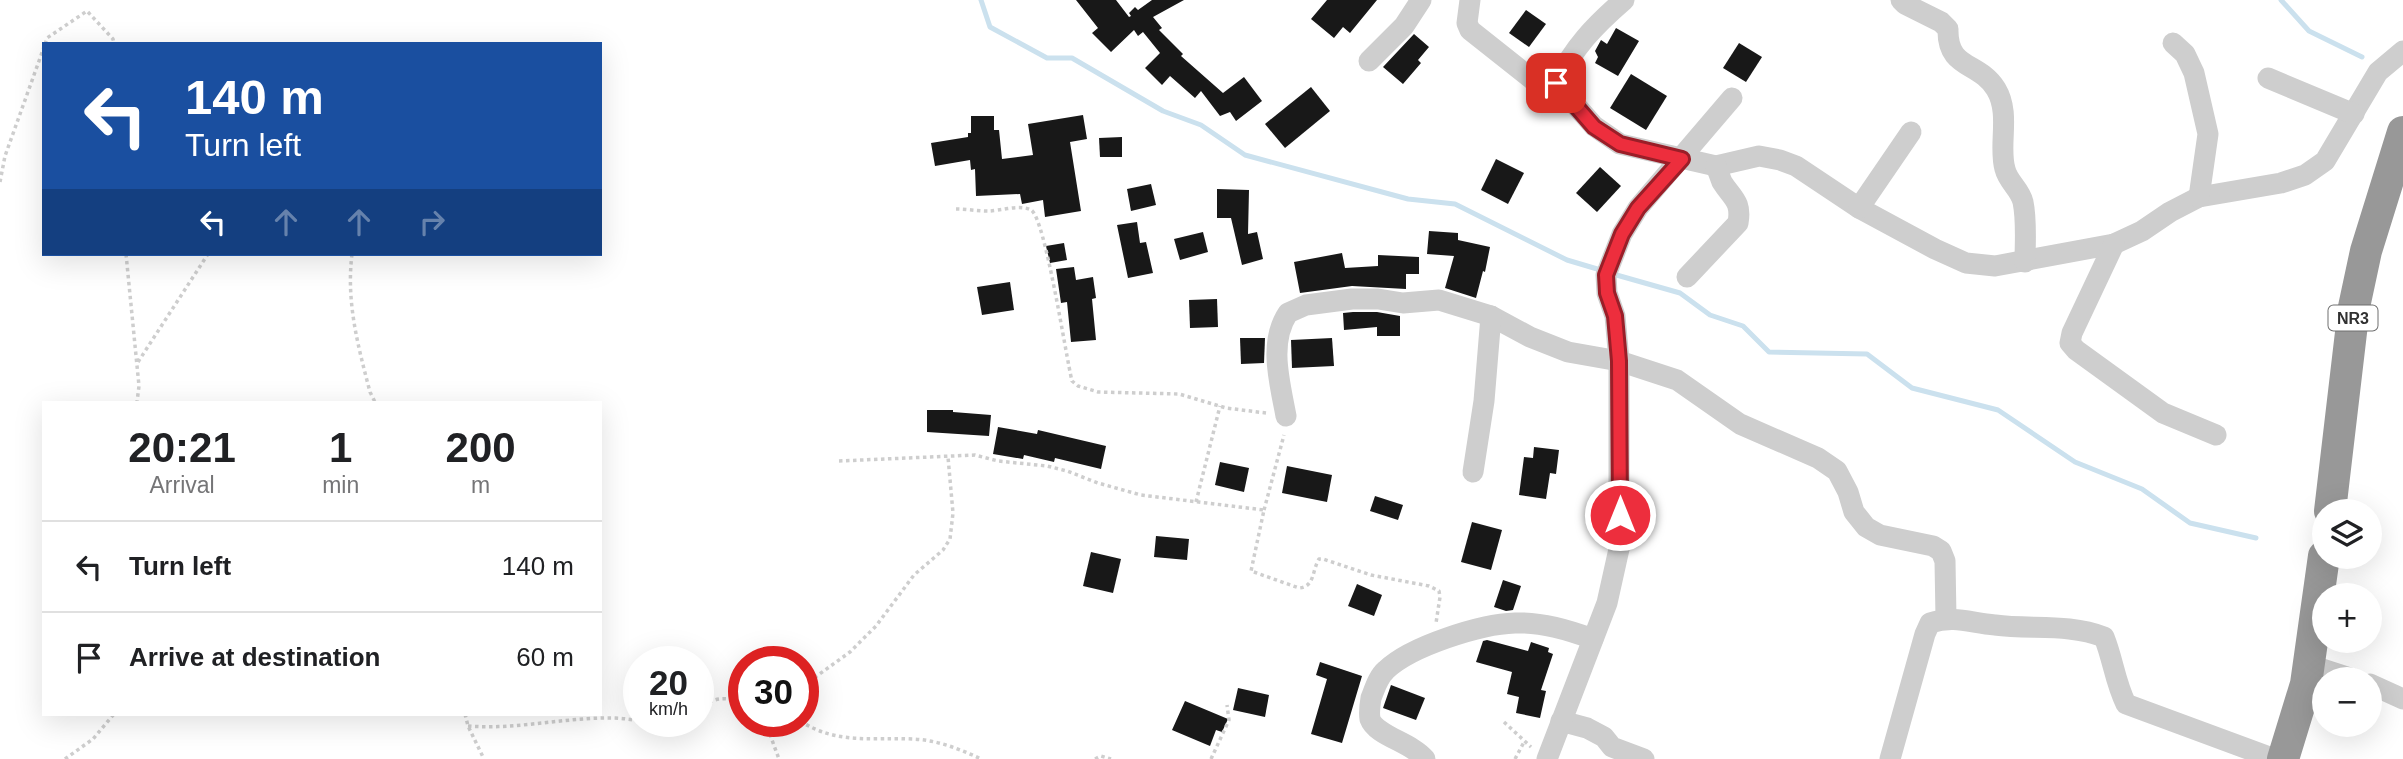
<!DOCTYPE html>
<html lang="en">
<head>
<meta charset="utf-8">
<style>
  :root { --surface:#fff; --page:#f2f2f2; --text:#202124; --muted:#757577; --line:#e0e0e0 }
  body { margin:0; font-family:Helvetica,sans-serif; background:var(--page); color:var(--text); height:100vh; display:flex; flex-direction:column; font-size:26px; white-space:nowrap }
  * { box-sizing:border-box; margin:0 }
  p { font-size:23px; color:var(--muted) }
  .icon { flex:none; width:38px; height:38px; fill:none; stroke:currentColor; stroke-width:2; stroke-linecap:round; stroke-linejoin:round }
  .map { position:relative; flex:1; overflow:hidden }
  .drawer { position:absolute; left:42px; top:401px; width:560px; height:315px; display:flex; flex-direction:column; background:var(--surface); border-radius:0px; box-shadow:0 7px 28px #0002 }
  .drawer>* { flex:none }
  .banner { position:absolute; left:42px; top:42px; width:560px; height:214px; border-radius:0px; box-shadow:0 7px 28px #0002; background:#1a4fa0; color:#fff; overflow:hidden }
  .fabs { position:absolute; left:2312px; top:499px; display:grid; gap:14px }
  .fabs a { display:grid; place-items:center; width:70px; height:70px; border-radius:50%; background:var(--surface); box-shadow:0 7px 28px #0002; font-size:35px }
  .speed { position:absolute; left:623px; top:646px; display:flex; gap:14px; font-size:35px; font-weight:700; text-align:center }
  .speed>* { display:grid; place-content:center; width:91px; height:91px; border-radius:50%; background:var(--surface); box-shadow:0 7px 28px #0002; line-height:1 }
  .speed small { font-size:18px; font-weight:400 }
  .speed .limit { border:10px solid #d22; background:#fff; color:#111 }
  .pin { position:absolute; display:grid; place-items:center; width:60px; height:60px; color:#fff; margin:-30px; border-radius:14px; box-shadow:0 4px 10px #0006 }
  .me { position:absolute; width:77px; margin:-38px; rotate:0deg; stroke-linejoin:round; filter:drop-shadow(0 0 5px #0008) }
  .turn { display:flex; align-items:center; gap:24px; height:147px; padding:0 28px; font-size:32px }
  .turn .icon { width:91px; height:91px; stroke-width:2.5 }
  .turn b { display:block; font-size:49px; line-height:60px }
  .lanes { display:flex; align-items:center; height:66px; padding:0 28px; background:#0003; justify-content:center; gap:35px; direction:ltr }
  .lanes .off { opacity:.35 }
  .eta { display:flex; justify-content:space-evenly; align-items:center; height:119px; text-align:center }
  .eta b { font-size:42px; font-weight:700; line-height:49px }
  ul { padding:0; list-style:none }
  li { display:flex; align-items:center; gap:21px; height:91px; padding:0 28px; border-top:2px solid var(--line) }
  li div { flex:1 }
  li b { display:block; font-size:26px }
  li em { font-style:normal }
  .map>svg:first-child { display:block }
</style>
</head>
<body>
<div class="map">
<svg width="2403" height="759" viewBox="0 0 2403 759">
  <rect width="100%" height="100%" fill="#fff"/>
  <g fill="none" stroke-linecap="round" stroke-linejoin="round">
    <!-- stream -->
    <g stroke="#cbe1ee" stroke-width="5">
      <path d="M981,0L990,27L1047,58H1072L1163,111L1201,125L1245,155L1408,199L1455,204L1567,260L1604,271"/>
      <path d="M2281,0L2309,31L2362,57"/>
      <path d="M1613,274L1680,293L1710,315L1743,326L1769,352L1867,354L1912,388L1998,410L2075,462L2142,489L2190,523L2256,538"/>
    </g>
  </g>
  <!-- building -->
  <g fill="#181818">
    <path d="M1076,0H1116L1129,17L1131,16L1129,13L1135,7L1138,10L1152,0H1184L1153,17L1162,28L1159,30L1183,54L1181,56L1223,93L1244,77L1262,101L1236,121L1230,112L1220,116L1201,91L1195,98L1170,76L1162,85L1145,68L1160,53L1143,32L1138,36L1134,30L1111,52L1092,33L1098,28Z"/>
    <path d="M1327,0H1377L1350,33L1343,27L1334,38L1311,19Z"/>
    <path d="M1526,10L1546,24L1529,47L1509,33Z"/>
    <path d="M1616,28L1639,41L1618,76L1595,63L1598,57L1595,51L1601,40L1607,44Z"/>
    <path d="M1414,34L1429,47L1418,60L1421,63L1403,84L1383,67Z"/>
    <path d="M1739,43L1762,57L1746,82L1723,68Z"/>
    <path d="M1631,74L1667,96L1646,130L1610,108Z"/>
    <path d="M1311,87L1330,111L1285,148L1265,124Z"/>
    <path d="M1083,115L1087,139L1070,142L1081,211L1045,217L1043,200L1022,204L1020,194L976,196L975,169L971,170L970,160L935,166L931,143L968,137V133H971V116H994V130H999L1002,159L1033,155L1028,124Z"/>
    <path d="M1122,137V157H1100L1099,138Z"/>
    <path d="M1496,159L1524,173L1508,204L1481,190Z"/>
    <path d="M1600,167L1621,186L1597,212L1576,193Z"/>
    <path d="M1151,184L1156,205L1131,211L1127,189Z"/>
    <path d="M1217,189L1249,190L1248,234L1257,232L1263,259L1242,265L1231,218H1217Z"/>
    <path d="M1137,222L1140,243L1146,242L1153,273L1128,278L1117,225Z"/>
    <path d="M1429,231L1458,233V240L1490,247L1485,272L1483,271L1476,298L1445,288L1454,256L1427,254Z"/>
    <path d="M1203,232L1208,252L1180,260L1174,239Z"/>
    <path d="M1064,243L1067,260L1050,263L1046,246Z"/>
    <path d="M1342,253L1345,268L1378,266V255L1419,257V274H1406V289L1352,286L1300,293L1294,262Z"/>
    <path d="M1074,267L1076,280L1093,277L1096,298L1092,299L1096,340L1071,342L1067,302L1061,303L1056,269Z"/>
    <path d="M1010,282L1014,310L982,315L977,287Z"/>
    <path d="M1217,299L1218,327L1190,328L1189,300Z"/>
    <path d="M1353,312H1377L1400,316V336H1377V327L1344,330L1343,313Z"/>
    <path d="M1240,338H1265L1264,363L1241,364Z"/>
    <path d="M1332,338L1334,366L1292,368L1291,340Z"/>
    <path d="M927,410H953V412L991,415L989,436L927,432Z"/>
    <path d="M998,427L1037,434L1038,430L1106,446L1101,469L1055,458L1054,462L1024,455L1023,459L993,454Z"/>
    <path d="M1534,447L1559,450L1556,474L1550,473L1546,499L1519,495L1524,457L1533,458Z"/>
    <path d="M1220,462L1249,468L1244,492L1215,485Z"/>
    <path d="M1287,466L1332,475L1327,502L1282,493Z"/>
    <path d="M1375,496L1403,505L1398,520L1370,511Z"/>
    <path d="M1472,522L1502,530L1491,570L1461,562Z"/>
    <path d="M1156,536L1189,539L1187,560L1154,557Z"/>
    <path d="M1091,552L1121,559L1113,593L1083,586Z"/>
    <path d="M1503,580L1521,586L1513,610L1506,611L1494,607Z"/>
    <path d="M1357,584L1382,595L1374,616L1348,606Z"/>
    <path d="M1487,640L1528,651L1531,642L1549,648L1548,652L1553,654L1541,690L1546,691L1540,718L1516,713L1519,697L1507,694L1512,672L1476,662L1483,641Z"/>
    <path d="M1320,662L1362,676L1342,743L1311,734L1327,679L1316,675Z"/>
    <path d="M1391,685L1425,698L1416,720L1383,708Z"/>
    <path d="M1238,688L1269,695L1265,717L1233,710Z"/>
    <path d="M1185,701L1228,719L1222,732L1216,730L1210,746L1172,730Z"/>
  </g>
  <g fill="none" stroke-linecap="round" stroke-linejoin="round">
    <!-- path -->
    <g stroke="#cecece" stroke-width="3.5" stroke-dasharray="3.5 3.5" stroke-linecap="butt">
      <path d="M45,44L47,38L87,11L113,39L114,44"/>
      <path d="M0,182L5,156L44,47"/>
      <path d="M956,209C966,209 977,211 988,211C1000,211 1020,204 1031,210C1045,217 1066,357 1072,381L1078,386L1098,392L1179,394L1226,408L1266,413"/>
      <path d="M126,254L139,386L137,402"/>
      <path d="M352,254C346,302 358,346 370,392L375,402"/>
      <path d="M138,362L208,254"/>
      <path d="M839,461L975,455L998,461L1047,466L1067,471L1098,483L1141,495L1264,510L1251,571L1299,588C1315,587 1312,570 1319,559H1323L1371,575L1429,586L1439,591L1440,597L1436,623"/>
      <path d="M1196,502L1220,406"/>
      <path d="M1264,510L1284,435"/>
      <path d="M803,686L850,652L876,626L914,575L943,550L950,539L953,513L948,457"/>
      <path d="M698,711C715,696 722,697 744,702"/>
      <path d="M465,714L468,726L484,759"/>
      <path d="M765,721L779,759"/>
      <path d="M800,721C838,745 872,737 913,739C937,740 960,749 981,759"/>
      <path d="M1504,722L1531,747"/>
      <path d="M468,726C517,730 565,717 615,718C639,719 661,727 685,721"/>
      <path d="M65,759L93,739L114,714"/>
      <path d="M1095,759L1101,756L1111,759"/>
      <path d="M1211,759L1229,720L1227,705"/>
      <path d="M1515,759L1524,742"/>
    </g>
    <!-- minor -->
    <g stroke="#cecece" stroke-width="21">
      <path d="M1470,0L1467,23L1470,30L1533,80L1544,84L1556,83L1594,126L1620,144L1716,166L1759,156L1780,160L1796,166L1859,208L1935,249L1966,263L1995,266L2114,244L2142,231L2170,212L2199,197L2281,183L2305,175L2325,161L2378,72L2403,51"/>
      <path d="M1901,0L1905,4L1941,22L1948,29C1947,70 1979,61 1996,89C2011,114 1998,145 2005,169C2008,182 2020,189 2023,202C2027,221 2025,243 2025,262"/>
      <path d="M2173,43L2185,54L2194,73L2208,134L2199,197"/>
      <path d="M1369,61L1404,26L1421,0"/>
      <path d="M2268,78L2354,114"/>
      <path d="M1556,83C1574,47 1594,26 1624,0"/>
      <path d="M1859,208L1911,132"/>
      <path d="M2114,244L2072,333L2070,343L2076,350L2163,413L2216,435"/>
      <path d="M1687,277L1738,223C1742,201 1732,198 1722,182C1720,177 1718,171 1716,166"/>
      <path d="M1286,416C1280,383 1268,343 1288,313L1306,305L1352,299H1378L1403,303L1439,300L1491,316L1530,337L1568,352L1619,361L1677,380L1740,424L1818,458L1837,471L1848,492L1854,512L1866,527L1880,535L1933,546L1941,551L1945,561L1946,618"/>
      <path d="M1473,472L1484,401L1491,316"/>
      <path d="M2310,665L2353,679"/>
      <path d="M2370,684L2403,699"/>
      <path d="M1561,721L1587,728L1604,737L1612,747L1644,759"/>
      <path d="M1425,759C1411,742 1376,736 1370,719C1369,713 1370,704 1371,698C1375,688 1378,677 1386,670C1411,646 1481,624 1515,623C1542,622 1568,630 1593,639"/>
      <path d="M1547,759L1607,603L1619,549V361L1615,316L1607,293L1606,275L1622,234L1638,208L1732,98"/>
      <path d="M1890,759L1925,634L1930,623C1955,615 1970,623 1995,625C2031,630 2068,623 2104,637C2113,659 2115,682 2126,704L2275,759"/>
    </g>
    <!-- highway -->
    <g stroke="#989898" stroke-width="32">
      <path d="M2330,511L2354,307L2366,251L2403,132"/>
      <path d="M2283,759L2306,684L2324,556"/>
    </g>
  </g>
  <g fill="none" stroke-linecap="round" stroke-linejoin="round">
    <!-- route casing -->
    <g stroke="#9a1e28" stroke-width="18">
      <path id="route" d="M1556,83L1594,127L1620,144L1682,159L1638,208L1622,234L1606,275L1607,293L1615,316L1619,361L1620,515"/>
    </g>
    <!-- route -->
    <use href="#route" stroke="#ed2e3d" stroke-width="12"/>
  </g>
  <g text-anchor="middle" stroke-width="7" stroke-linejoin="round" paint-order="stroke">
    <!-- shield labels -->
    <rect fill="#fff" stroke="#6f6f6f" stroke-width="2" x="2328.5" y="305.5" width="49" height="25" rx="5"/>
    <g font-size="16" font-weight="bold" fill="#313131">
      <text x="2353" y="324">NR3</text>
    </g>
  </g>
</svg>
<div class="fabs">
<a><svg class="icon" aria-label="layers" viewBox="0 0 24 24"><path d="M12 4l9 5-9 5-9-5zM3 14l9 5 9-5"/></svg></a>
<a>+</a>
<a>−</a>
</div>
<div class="speed"><div>20<small>km/h</small></div><div class="limit">30</div></div>
<div class="pin" style="left:1556px;top:83px;background:#d93025"><svg class="icon" aria-label="arrive" viewBox="0 0 24 24"><path d="M6 21V4h12l-3 4 3 4H6"/></svg></div>
<svg class="me" style="left:1620px;top:515px" viewBox="-20 -20 40 40"><circle r="17" fill="#ed2e3d" stroke="#fff" stroke-width="3"/><path d="M0-11L8 9 0 5-8 9z" fill="#fff"/></svg>
<div class="banner">
<div class="turn"><svg class="icon" aria-label="left" viewBox="0 0 24 24"><path d="M17 20v-9H6M10 6l-5 5 5 5"/></svg><div><b>140 m</b>Turn left</div></div>
<div class="lanes"><svg class="icon" aria-label="left" viewBox="0 0 24 24"><path d="M17 20v-9H6M10 6l-5 5 5 5"/></svg><svg class="icon off" aria-label="ahead" viewBox="0 0 24 24"><path d="M12 20V5M6 11l6-6 6 6"/></svg><svg class="icon off" aria-label="ahead" viewBox="0 0 24 24"><path d="M12 20V5M6 11l6-6 6 6"/></svg><svg class="icon off" aria-label="right" viewBox="0 0 24 24"><path d="M7 20v-9h11M14 6l5 5-5 5"/></svg></div>
</div>
<section class="drawer">
<div class="eta">
<div><b>20:21</b><p>Arrival</p></div>
<div><b>1</b><p>min</p></div>
<div><b>200</b><p>m</p></div>
</div>
<ul>
<li><svg class="icon" aria-label="left" viewBox="0 0 24 24"><path d="M17 20v-9H6M10 6l-5 5 5 5"/></svg><div><b>Turn left</b></div><em>140 m</em></li>
<li><svg class="icon" aria-label="arrive" viewBox="0 0 24 24"><path d="M6 21V4h12l-3 4 3 4H6"/></svg><div><b>Arrive at destination</b></div><em>60 m</em></li>
</ul>
</section>
</div>
</body>
</html>
